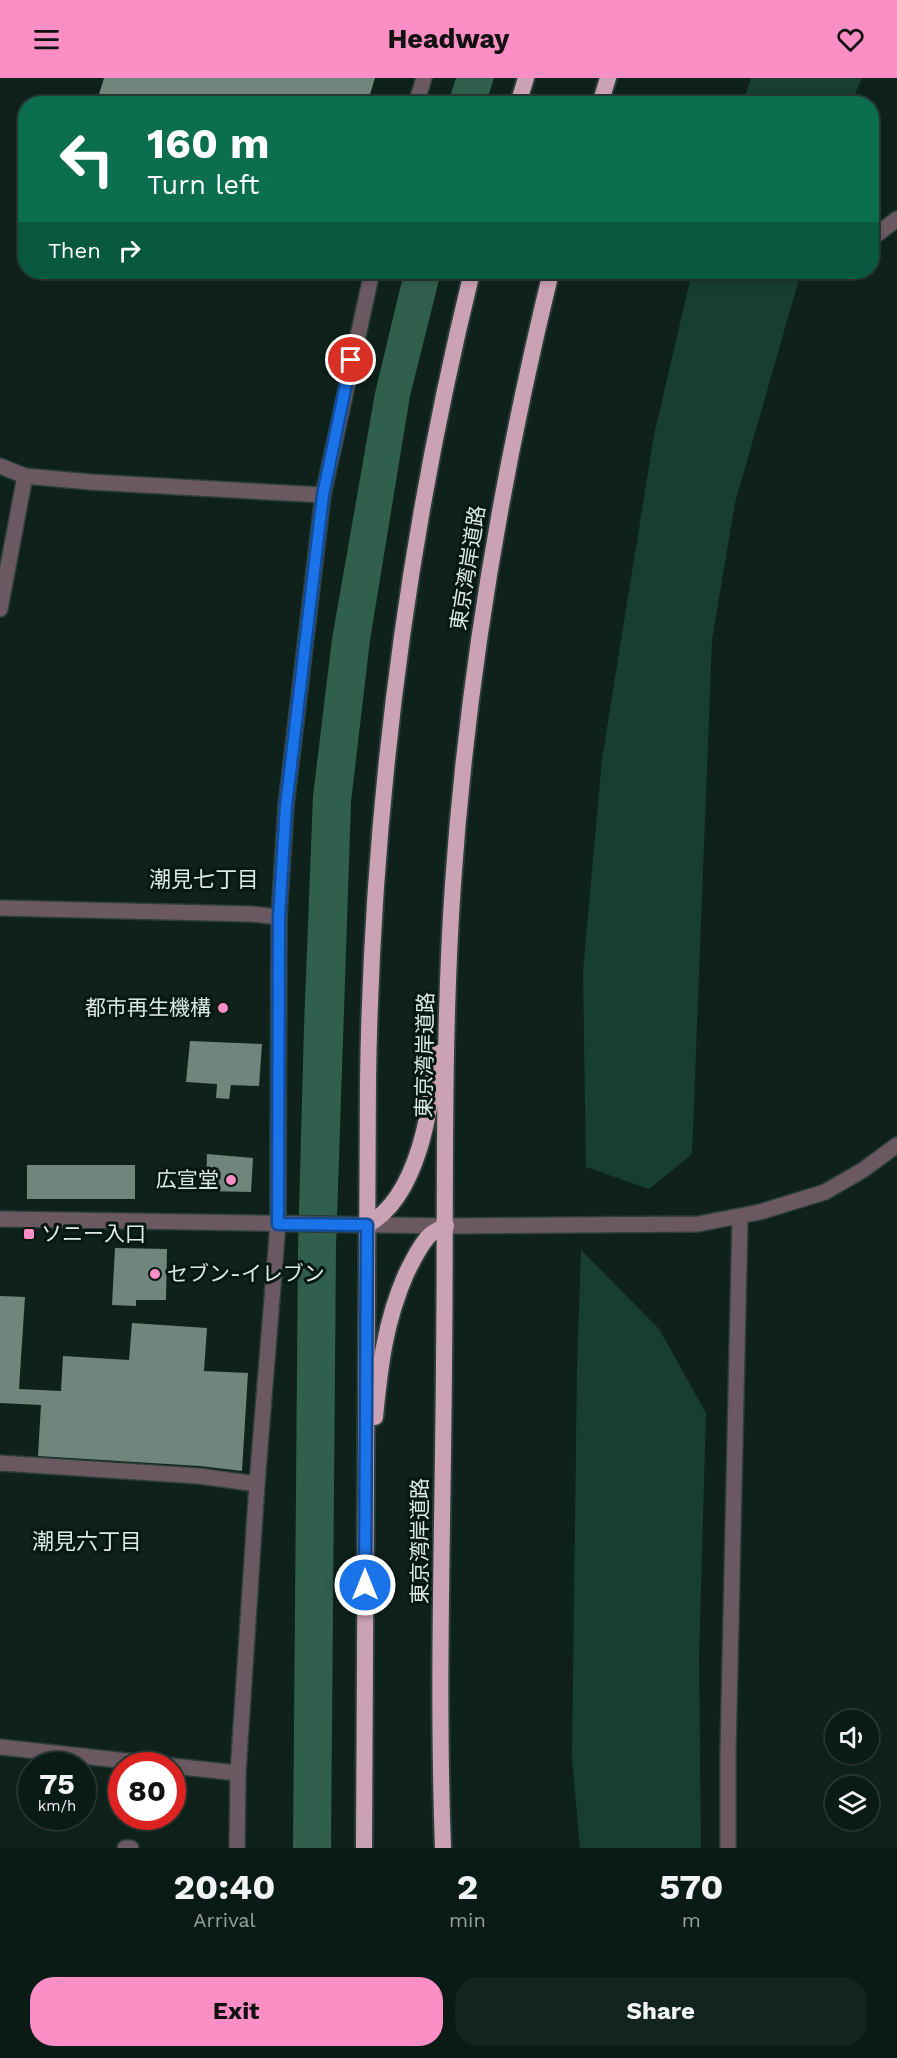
<!DOCTYPE html>
<html lang="en">
<head>
<meta charset="utf-8">
<style>
  :root { --surface:#0a1a14; --page:#13231d; --text:#f1f3f6; --muted:#99a1a0; --line:#2a3834; --accent:#fb8fc5 }
  body { margin:0; font-family:"Work Sans","Noto Sans JP",sans-serif; background:var(--page); color:var(--text); height:100vh; display:flex; flex-direction:column; font-size:22px; white-space:nowrap }
  * { box-sizing:border-box; margin:0 }
  p { font-size:20px; color:var(--muted) }
  .icon { flex:none; width:33px; height:33px; fill:none; stroke:currentColor; stroke-width:2; stroke-linecap:round; stroke-linejoin:round }
  .map { position:relative; height:1770px; overflow:hidden }
  .drawer { display:flex; flex-direction:column; background:var(--surface); flex:1 }
  .drawer>* { flex:none }
  .banner { position:absolute; left:18px; top:18px; width:861px; height:183px; border-radius:24px; box-shadow:0 3px 9px #0003,0 0 0 2px var(--line); background:#0b6e4f; color:#fff; overflow:hidden }
  .buttons { position:absolute; left:825px; top:1632px; display:grid; gap:12px }
  .buttons a { display:grid; place-items:center; width:54px; height:54px; border-radius:50%; background:var(--surface); box-shadow:0 3px 9px #0003,0 0 0 2px var(--line); font-size:30px }
  .speed { position:absolute; left:18px; top:1674px; display:flex; gap:12px; font-size:30px; font-weight:700; text-align:center }
  .speed>* { display:grid; place-content:center; width:78px; height:78px; border-radius:50%; background:var(--surface); box-shadow:0 3px 9px #0003,0 0 0 2px var(--line); line-height:1 }
  .speed small { font-size:15px; font-weight:400 }
  .speed .limit { border:9px solid #d22; background:#fff; color:#111 }
  .pin { position:absolute; display:grid; place-items:center; width:51px; height:51px; color:#fff; margin:-26px; border:3px solid #fff; border-radius:50%; box-shadow:0 2px 6px #0007 }
  .me { position:absolute; width:66px; margin:-33px; rotate:0deg; stroke-linejoin:round; filter:drop-shadow(0 0 4px #0008) }
  .turn { display:flex; align-items:center; gap:21px; height:126px; padding:0 30px; font-size:27px }
  .turn .icon { width:78px; height:78px; stroke-width:2.5 }
  .turn b { display:block; font-size:42px; line-height:51px }
  .then { display:flex; align-items:center; height:57px; padding:0 30px; background:#0003; gap:12px; font-size:22px }
  .eta { display:flex; justify-content:space-evenly; align-items:center; height:102px; text-align:center }
  .eta b { font-size:36px; font-weight:700; line-height:42px }
  .cta { display:flex; gap:12px; margin-top:auto; padding:12px 30px }
  .cta a { flex:1; height:69px; border-radius:24px; background:var(--accent); color:#111; font-size:24px; font-weight:700; line-height:69px; text-align:center }
  .cta a+a { background:var(--page); color:var(--text) }
  header { display:flex; justify-content:space-between; align-items:center; height:78px; padding:0 30px; background:var(--accent); color:#111; font-size:27px; font-weight:700 }
  .map>svg:first-child { display:block }
</style>
</head>
<body>
<header><svg class="icon" aria-label="menu" viewBox="0 0 24 24"><path d="M4 6h16M4 12h16M4 18h16"/></svg>Headway<svg class="icon" aria-label="heart" viewBox="0 0 24 24"><path d="M12 20l-8-8c-3-5 5-10 8-4 3-6 11-1 8 4z"/></svg></header>
<div class="map">
<svg width="897" height="1770" viewBox="0 0 897 1770">
  <rect width="100%" height="100%" fill="#0e221b"/>
  <!-- green -->
  <g fill="#183e31">
    <path d="M751,0H862L851,25H743Z"/>
    <path d="M692,194H801L735,425L712,562L692,1076L649,1111L586,1089L583,894L602,681L654,357Z"/>
    <path d="M581,1172L659,1251L706,1335L699,1580L701,1770H580L572,1680L577,1290Z"/>
  </g>
  <!-- water -->
  <g fill="#315f4e">
    <path d="M456,0H494L486,25H448Z"/>
    <path d="M404,194H441L410,318L370,562L351,724L336,1169L331,1770H293L298,1171L304,949L313,718L332,561L375,315Z"/>
  </g>
  <!-- building -->
  <g fill="#70867d">
    <path d="M104,0H375L367,26H96Z"/>
    <path d="M190,963L262,966L259,1008L231,1007L229,1021L216,1020L217,1006L186,1004Z"/>
    <path d="M207,1076L253,1080L251,1114L206,1113Z"/>
    <rect x="27" y="1087" width="108" height="34"/>
    <path d="M115,1170L167,1171L166,1222H136V1228L112,1227Z"/>
    <path d="M0,1218L25,1219L19,1311L61,1313L63,1278L129,1282L132,1245L207,1250L204,1293L248,1295L242,1393L200,1388L38,1378L41,1327L0,1325Z"/>
  </g>
  <g fill="none" stroke-linecap="round" stroke-linejoin="round">
    <!-- minor casing -->
    <g stroke="#2b3e37" stroke-width="18">
      <g id="minor">
        <path d="M416,26L424,0"/>
        <path d="M872,160L897,141"/>
        <path d="M0,830L251,836L279,839"/>
        <path d="M0,1385L199,1398L257,1406"/>
        <path d="M0,1669L172,1688"/>
        <path d="M172,1688L238,1695"/>
        <path d="M125,1770H131"/>
        <path d="M237,1770L238,1695L257,1406L278,1146L279,839L286,728L323,417L372,194"/>
      </g>
    </g>
    <!-- tertiary casing -->
    <g stroke="#2b3e37" stroke-width="18">
      <g id="tertiary">
        <path d="M0,388L25,398L90,404L323,417"/>
        <path d="M0,531L25,398"/>
        <path d="M0,1141L446,1148L698,1146L760,1134L825,1114L863,1092L897,1067"/>
        <path d="M728,1770V1675L740,1139"/>
      </g>
    </g>
    <!-- trunk casing -->
    <g stroke="#2b3e37" stroke-width="20">
      <g id="trunk">
        <path d="M518,26L526,0"/>
        <path d="M600,26L608,0"/>
        <path d="M367,1147C419,1119 431,1029 437,975"/>
        <path d="M375,1339C380,1288 385,1244 406,1196C412,1184 418,1171 427,1160C431,1155 439,1151 446,1148"/>
        <path d="M364,1770L368,1002C372,729 407,459 472,194"/>
        <path d="M443,1770C437,1608 443,1446 444,1284C446,1125 442,965 453,806C467,599 502,395 551,194"/>
      </g>
    </g>
    <!-- minor -->
    <use href="#minor" stroke="#6b5961" stroke-width="15"/>
    <!-- tertiary -->
    <use href="#tertiary" stroke="#6b5961" stroke-width="15"/>
    <!-- trunk -->
    <use href="#trunk" stroke="#caa2b4" stroke-width="16"/>
  </g>
  <g fill="none" stroke-linecap="round" stroke-linejoin="round">
    <!-- route casing -->
    <g stroke="#114b97" stroke-width="15">
      <path id="route" d="M351,282L323,417L286,728L279,839L278,1146L367,1147L365,1507"/>
    </g>
    <!-- route -->
    <use href="#route" stroke="#1a73e8" stroke-width="10"/>
  </g>
  <!-- markers -->
  <g fill="#fb8fc5" stroke="#061811" stroke-width="2">
    <circle cx="223" cy="930" r="6"/>
    <circle cx="231" cy="1102" r="6"/>
    <rect x="23" y="1150" width="12" height="12" rx="3"/>
    <circle cx="155" cy="1196" r="6"/>
  </g>
  <g text-anchor="middle" stroke-width="6" stroke-linejoin="round" paint-order="stroke">
    <!-- street labels -->
    <g font-size="21" fill="#dde9e4" stroke="#061811">
      <text transform="translate(468 490) rotate(-81)" y="7">東京湾岸道路</text>
      <text transform="translate(425 977) rotate(-89)" y="7">東京湾岸道路</text>
      <text transform="translate(420 1463) rotate(-90)" y="7">東京湾岸道路</text>
    </g>
    <!-- poi labels -->
    <g font-size="21" fill="#dde9e4" stroke="#061811" text-anchor="end">
      <text x="211" y="937">都市再生機構</text>
      <text x="219" y="1109">広宣堂</text>
      <text x="41" y="1163" text-anchor="start">ソニー入口</text>
      <text x="167" y="1203" text-anchor="start">セブン-イレブン</text>
    </g>
    <!-- neighbourhood labels -->
    <g font-size="22" fill="#dde9e4" stroke="#061811">
      <text x="204" y="809">潮見七丁目</text>
      <text x="87" y="1471">潮見六丁目</text>
    </g>
  </g>
</svg>
<div class="buttons">
<a><svg class="icon" aria-label="sound" viewBox="0 0 24 24"><path d="M4 9h4l5-4v14l-5-4H4zM17 9q2 3 0 6"/></svg></a>
<a><svg class="icon" aria-label="layers" viewBox="0 0 24 24"><path d="M12 4l9 5-9 5-9-5zM3 14l9 5 9-5"/></svg></a>
</div>
<div class="speed"><div>75<small>km/h</small></div><div class="limit">80</div></div>
<div class="pin" style="left:351px;top:282px;background:#d93025"><svg class="icon" aria-label="arrive" viewBox="0 0 24 24"><path d="M6 21V4h12l-3 4 3 4H6"/></svg></div>
<svg class="me" style="left:365px;top:1507px" viewBox="-20 -20 40 40"><circle r="17" fill="#1a73e8" stroke="#fff" stroke-width="3"/><path d="M0-11L8 9 0 5-8 9z" fill="#fff"/></svg>
<div class="banner">
<div class="turn"><svg class="icon" aria-label="left" viewBox="0 0 24 24"><path d="M17 20v-9H6M10 6l-5 5 5 5"/></svg><div><b>160 m</b>Turn left</div></div>
<div class="then">Then<svg class="icon" aria-label="right" viewBox="0 0 24 24"><path d="M7 20v-9h11M14 6l5 5-5 5"/></svg></div>
</div>
</div>
<section class="drawer">
<div class="eta">
<div><b>20:40</b><p>Arrival</p></div>
<div><b>2</b><p>min</p></div>
<div><b>570</b><p>m</p></div>
</div>
<div class="cta"><a>Exit</a><a>Share</a></div>
</section>
</body>
</html>
